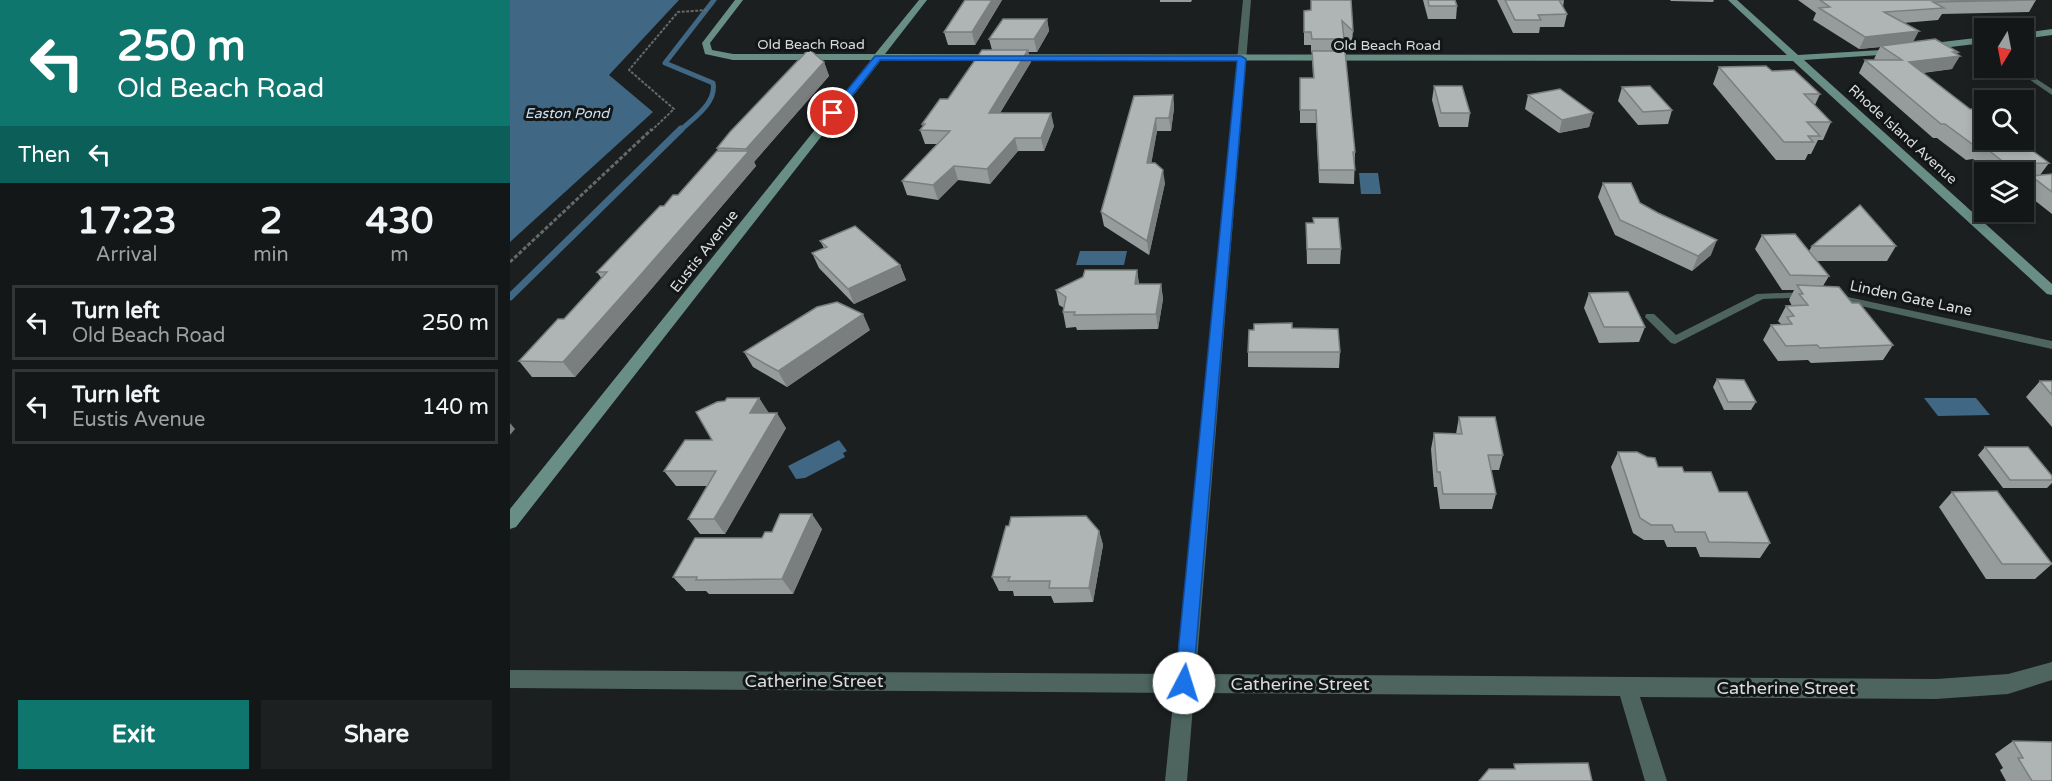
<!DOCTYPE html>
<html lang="en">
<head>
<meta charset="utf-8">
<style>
  :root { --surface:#141717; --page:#1d2020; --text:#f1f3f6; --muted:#9d9fa1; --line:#333636; --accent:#0f766e }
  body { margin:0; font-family:"Varela Round",sans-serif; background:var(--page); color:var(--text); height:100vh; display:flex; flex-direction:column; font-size:22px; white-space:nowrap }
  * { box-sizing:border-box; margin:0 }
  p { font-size:20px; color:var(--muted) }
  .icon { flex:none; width:33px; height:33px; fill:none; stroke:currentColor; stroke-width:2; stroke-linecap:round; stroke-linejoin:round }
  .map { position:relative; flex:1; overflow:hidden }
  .details { display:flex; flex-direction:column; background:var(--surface); width:510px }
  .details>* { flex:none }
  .banner { background:#0f766e; color:#fff; overflow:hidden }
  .needle { width:39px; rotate:190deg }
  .tools { position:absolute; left:1464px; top:18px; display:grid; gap:12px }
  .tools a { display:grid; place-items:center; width:60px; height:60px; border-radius:0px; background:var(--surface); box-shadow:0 3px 9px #0003,0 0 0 2px var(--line); font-size:30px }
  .pin { position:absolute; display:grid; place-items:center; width:51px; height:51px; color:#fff; margin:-26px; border:3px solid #fff; border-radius:50%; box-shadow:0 2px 6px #0007 }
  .me { position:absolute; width:66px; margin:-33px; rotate:5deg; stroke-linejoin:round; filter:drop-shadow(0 0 4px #0008) }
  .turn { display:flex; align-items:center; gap:21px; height:126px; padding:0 18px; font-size:27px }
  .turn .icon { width:78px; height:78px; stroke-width:2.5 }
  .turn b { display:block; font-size:42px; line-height:51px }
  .then { display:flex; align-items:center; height:57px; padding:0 18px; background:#0003; gap:12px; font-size:22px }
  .eta { display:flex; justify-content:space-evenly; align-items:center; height:102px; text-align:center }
  .eta b { font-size:36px; font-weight:800; line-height:42px }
  .primary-button { display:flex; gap:12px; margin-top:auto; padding:12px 18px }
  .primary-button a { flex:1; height:69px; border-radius:0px; background:var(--accent); color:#fff; font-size:24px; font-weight:800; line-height:69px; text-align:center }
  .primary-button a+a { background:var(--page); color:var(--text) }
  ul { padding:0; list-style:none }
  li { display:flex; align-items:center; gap:18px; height:75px; margin:0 12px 9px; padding:0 6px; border:3px solid var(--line); border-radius:0px }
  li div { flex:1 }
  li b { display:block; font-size:22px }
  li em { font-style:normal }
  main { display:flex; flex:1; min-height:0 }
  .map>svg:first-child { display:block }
</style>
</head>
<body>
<main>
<section class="details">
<div class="banner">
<div class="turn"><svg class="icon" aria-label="left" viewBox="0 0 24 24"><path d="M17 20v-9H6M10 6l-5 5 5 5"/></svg><div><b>250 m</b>Old Beach Road</div></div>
<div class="then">Then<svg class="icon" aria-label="left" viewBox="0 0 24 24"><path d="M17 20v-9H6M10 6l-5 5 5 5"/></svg></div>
</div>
<div class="eta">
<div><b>17:23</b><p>Arrival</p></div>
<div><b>2</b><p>min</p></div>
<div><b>430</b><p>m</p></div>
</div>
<ul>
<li><svg class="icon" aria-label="left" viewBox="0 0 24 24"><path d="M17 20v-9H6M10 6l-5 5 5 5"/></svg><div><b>Turn left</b><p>Old Beach Road</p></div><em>250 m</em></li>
<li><svg class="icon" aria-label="left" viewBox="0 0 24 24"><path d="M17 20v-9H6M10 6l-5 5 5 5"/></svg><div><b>Turn left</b><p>Eustis Avenue</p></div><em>140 m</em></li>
</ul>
<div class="primary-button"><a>Exit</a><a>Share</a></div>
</section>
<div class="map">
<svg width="1542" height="781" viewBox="0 0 1542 781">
  <rect width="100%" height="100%" fill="#1b1f1f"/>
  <!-- water -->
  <g fill="#406784">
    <path d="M0,0H169L99,75L143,112L0,242Z"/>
    <path d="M849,173H868L871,194H851Z"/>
    <path d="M570,251H617L614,265H566Z"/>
    <path d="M1414,398H1466L1480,415L1428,416Z"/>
    <path d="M329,440L337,451L333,453L335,457L295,478L286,479L278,466Z"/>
  </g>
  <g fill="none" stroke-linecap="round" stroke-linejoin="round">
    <!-- stream-far1 -->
    <path stroke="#406784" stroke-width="5" d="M170,131C183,118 207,103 203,83L155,63L204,0"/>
    <!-- stream -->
    <path stroke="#406784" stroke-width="7" d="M0,297L171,129"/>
    <!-- path-far1 -->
    <path stroke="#666969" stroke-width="2" stroke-dasharray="3 1.5" stroke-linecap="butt" d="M141,131L164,109L119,70L168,12L198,10"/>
    <!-- path -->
    <path stroke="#666969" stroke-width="3" stroke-dasharray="4 2" stroke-linecap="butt" d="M0,262L142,129"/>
    <!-- lane -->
    <g fill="#4e655f" fill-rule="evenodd">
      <path d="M1462,39H1468L1474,45V50L1462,43Z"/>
      <path d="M1503,68H1510L1542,89V95Z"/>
      <path d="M1297,292L1302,295L1301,297L1253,299L1165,344L1161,343L1135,317L1136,314H1144L1166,335L1247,294Z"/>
      <path d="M1324,294L1542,341V349L1320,299L1319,297Z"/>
    </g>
    <!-- street -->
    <path fill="#4e655f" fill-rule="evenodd" d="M733,0H741L686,674L1426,679L1498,674L1542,662V680L1498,694L1426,699L1130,697L1157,781H1135L1110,696L684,693L677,781H655L664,693L0,688V670L666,674Z"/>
    <!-- secondary -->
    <g fill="#688e85" fill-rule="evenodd">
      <path d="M225,0H233L200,43L202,50L223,54H365L409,0H417L375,54L1277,55L1218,0H1227L1288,55L1388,49V53L1385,54L1294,60L1542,284V295L1537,294L1283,61L371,60L6,527L0,529V509L361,60H223L195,54L192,43Z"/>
      <path d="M1542,29V35L1514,39V33Z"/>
      <path d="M1474,37V43L1415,50L1411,47L1415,44Z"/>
    </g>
  </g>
  <!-- wall -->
  <g fill="#969b9c">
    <path d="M455,0H492L465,45H438L434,32Z"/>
    <path d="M650,0H682L681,2H650Z"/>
    <path d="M841,0L843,31L842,43L833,36V51L845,152L844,184L809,183L806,123H790V91L803,78L802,52H801V45H794V11L801,10Z"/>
    <path d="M913,0H945L947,6L946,19H918Z"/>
    <path d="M987,0H1054L1053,7L1057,14L1054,27H1030L1029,33H1003Z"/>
    <path d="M1160,0H1204L1203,2L1161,1Z"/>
    <path d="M1288,0H1526L1519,12L1432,14L1428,20L1393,23L1403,42L1448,52L1442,69L1413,73L1460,109L1539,163L1530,175L1542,174V214L1514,192V187L1520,177L1514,178V172H1479L1463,159L1456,160L1427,138H1423L1349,73L1355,60H1366L1364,59L1370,47L1349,49L1303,20L1306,13Z"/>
    <path d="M537,19L539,31L527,52H518L521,62L490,113L544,126L534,151H508L480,184L448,180L428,200L397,195L392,181L427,144H415L410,130L413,127L412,124L438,99L482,50L479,39Z"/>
    <path d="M314,62L319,76L244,162L246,166L137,294L65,377H22L9,361L54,319L92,279L87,272L168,195L208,151L207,148Z"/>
    <path d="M1209,67L1262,71L1310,94L1305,105L1321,122L1313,140H1308L1301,154H1298L1295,160H1266L1203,84Z"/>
    <path d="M924,86L960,113L958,127H929L922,100Z"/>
    <path d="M1112,87L1162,110L1158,124L1128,125L1108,101Z"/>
    <path d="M663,95L664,108L661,131H647L641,163L655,183L639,255L594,226L591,212L624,96Z"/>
    <path d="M1018,95L1083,113L1079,127L1049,133L1015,109Z"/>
    <path d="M1093,183L1130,203L1201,255L1182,271L1105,235L1088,197Z"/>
    <path d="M803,218L831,249L830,264H797L796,223H803Z"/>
    <path d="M1252,235L1299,251L1302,246H1386L1377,261H1307L1319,276L1313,286L1342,303L1383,345L1373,360L1301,363L1298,360L1268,361L1253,340L1261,325L1271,324L1268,321L1276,306H1282L1279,300L1284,290H1272L1245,249Z"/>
    <path d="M310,241L390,265L396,280L344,304L309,268L302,253L314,248Z"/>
    <path d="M627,270L629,284H651L653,299L648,329L567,330L566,327L556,328L553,312L554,308L549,305L546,290Z"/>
    <path d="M1079,293L1135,327L1129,342L1089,343L1074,308Z"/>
    <path d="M360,330L277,387L243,367L234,352Z"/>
    <path d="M738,352H830L829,368L738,367Z"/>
    <path d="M1207,379L1246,402L1241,410H1214L1203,387Z"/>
    <path d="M1530,381H1542V427L1516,397Z"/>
    <path d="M249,398L258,413L276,428L215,534H190L178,519L197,486H166L154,471L202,440Z"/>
    <path d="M949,417L993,455L989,470H981L986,494L982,509H930L927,487H924L921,449L924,433L946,434Z"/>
    <path d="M1475,447L1542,476V483L1537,488H1493L1468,455Z"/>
    <path d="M1108,452L1148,467L1174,472L1209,492L1260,543L1250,558L1190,557L1186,547H1157L1154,540H1134L1123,533L1101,467Z"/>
    <path d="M1442,492L1542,564L1525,579H1476L1429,507Z"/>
    <path d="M312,529L283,594H199L196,591H176L163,577L252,538Z"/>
    <path d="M589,531L593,545L583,602L544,603L541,596H504L503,591H489L482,577Z"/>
    <path d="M1503,741L1542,781H1496L1490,770L1493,768L1485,754Z"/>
  </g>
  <!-- shaded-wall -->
  <g fill="#7a7e7f">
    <path d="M482,0H492L465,45L462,32Z"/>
    <path d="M537,19L539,31L527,52L524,39Z"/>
    <path d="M1409,31L1402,44L1371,46L1370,47L1349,49L1355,37Z"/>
    <path d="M518,50L521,62L482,126L479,113Z"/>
    <path d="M1443,52H1448L1445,57L1450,56L1442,69L1392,75L1399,62Z"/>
    <path d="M314,62L319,76L244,162L246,166L137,294L65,377L53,362L238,152L236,149Z"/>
    <path d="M663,95L664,108L661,131L659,118Z"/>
    <path d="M541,113L544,126L534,151L531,138Z"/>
    <path d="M1083,113L1079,127L1049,133L1052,120Z"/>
    <path d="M646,118L647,131L639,177L637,163Z"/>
    <path d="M505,138L508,151L480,184L477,169Z"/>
    <path d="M444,166L448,180L428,200L423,185Z"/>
    <path d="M653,170L655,183L639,255L637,241Z"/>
    <path d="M1207,240L1201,255L1182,271L1188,256Z"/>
    <path d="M390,265L396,280L344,304L338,289Z"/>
    <path d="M627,270L629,285L625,284Z"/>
    <path d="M651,284L653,299L648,329L646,314Z"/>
    <path d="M353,314L360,330L277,387L268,371Z"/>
    <path d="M249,398L259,413H240Z"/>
    <path d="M267,413L276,428L215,534L204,519Z"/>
    <path d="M0,423L5,429L0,435Z"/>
    <path d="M302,514L312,529L283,594L272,579Z"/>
    <path d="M589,531L593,545L583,602L579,588Z"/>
  </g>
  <!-- building -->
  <g fill="#afb4b5" stroke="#7a7e7f" stroke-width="1.5">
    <path d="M455,0H482L462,32H434Z"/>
    <path d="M801,0H841L843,31L832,21L834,39H802L801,32H794V11L801,10Z"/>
    <path d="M918,0H945L947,6H919Z"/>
    <path d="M995,0H1054H1049L1057,14L1028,15L1031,20H1005Z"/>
    <path d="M1310,0H1526L1423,2L1434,8L1374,12L1409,31L1355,37L1309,8L1320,7Z"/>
    <path d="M493,19H537L524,39H479Z"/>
    <path d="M1425,39L1448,52H1443L1450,56L1399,62L1460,109H1467L1474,114V140H1508L1539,163L1496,164L1472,145L1465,146L1435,124H1431L1355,60H1392L1371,46Z"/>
    <path d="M299,49L314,62L236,149L207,148L220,132Z"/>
    <path d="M472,50H518L479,113H541L531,138H505L477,169L444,166L423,185L392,181L440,131L410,130L415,124H412L430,99H438Z"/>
    <path d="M802,51H835L845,152H843L845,170H809L806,110H790V78H804Z"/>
    <path d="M1256,66L1262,71L1284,70L1310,94H1294L1321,122H1297L1310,136H1298L1303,142H1274L1209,67Z"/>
    <path d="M924,86H952L960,113H931Z"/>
    <path d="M1140,86L1162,110L1133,112L1112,87Z"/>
    <path d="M1050,89L1083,113L1052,120L1018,95Z"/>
    <path d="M663,95L659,118H646L637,163H645L653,170L637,241L591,212L624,96Z"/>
    <path d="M207,151H239L127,279L53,362L9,361L48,319H54L97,272H87L150,206H154L163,195H168Z"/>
    <path d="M1542,174V192L1521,176Z"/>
    <path d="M1093,183H1121L1130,203L1148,213L1207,240L1188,256L1110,220Z"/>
    <path d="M1350,205L1386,246H1302Z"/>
    <path d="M803,218H828L831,249H797L796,223H804Z"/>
    <path d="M345,226L390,265L338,289L302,253L317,247L310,241Z"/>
    <path d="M1285,234L1319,276L1280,275L1252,235Z"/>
    <path d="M575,270H627L625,284H651L646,314L564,315L565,312H553L556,297L546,290L573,277Z"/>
    <path d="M1287,285L1329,287L1342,303H1349L1383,345L1310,348L1307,345L1276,346L1261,325L1282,324L1277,317L1284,316L1276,306L1298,305L1289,294H1293Z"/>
    <path d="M1118,292L1135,327H1094L1079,293Z"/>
    <path d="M327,302L353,314L268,371L234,352L307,307Z"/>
    <path d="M782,323V328L828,329L830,352H738L739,330H744V324Z"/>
    <path d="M1207,379L1234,380L1246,402H1218Z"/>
    <path d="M1530,381H1542V395Z"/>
    <path d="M217,398H249L240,413H267L204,519H178L206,471H154L175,440H202L186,412L207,402L215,401Z"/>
    <path d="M949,417H985L993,455H978L986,494H933L930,472H927L924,433L952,434Z"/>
    <path d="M1475,447H1518L1542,476V480H1500Z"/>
    <path d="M1108,452H1127L1137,457L1145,458L1148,467H1172L1174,472H1201L1209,492H1237L1260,543L1199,542L1195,532H1165L1162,525H1141L1130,518Z"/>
    <path d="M1487,491L1542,564H1492L1442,492Z"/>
    <path d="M270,514H302L272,579L186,580L187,577H163L185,538H252L255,532H262Z"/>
    <path d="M576,516L589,531L579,588H539L540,581H498L500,577H482L496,526H499L501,517Z"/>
    <path d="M1503,741L1542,742V781H1522L1508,758H1513Z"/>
    <path d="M1078,763L1082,781H969L979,769H1005L1004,764Z"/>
  </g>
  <!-- route -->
  <path fill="#1a73e8" stroke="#114b97" stroke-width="1.5" d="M365,56H731L736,59L683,683L681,690L674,692L668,690L665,683L727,61L370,60L327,115H320V111Z"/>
  <g text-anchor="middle" stroke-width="6" stroke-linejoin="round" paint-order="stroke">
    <!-- far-street labels -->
    <g font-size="14" fill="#dbdddd" stroke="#121616">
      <text x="301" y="49">Old Beach Road</text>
      <text x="877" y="50">Old Beach Road</text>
      <text transform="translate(1393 134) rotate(42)" y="5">Rhode Island Avenue</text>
    </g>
    <!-- far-water labels -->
    <g font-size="14" font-style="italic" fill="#c9e2f6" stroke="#121616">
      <text x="57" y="118">Easton Pond</text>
    </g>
    <!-- street labels -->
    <g font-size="15" fill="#dbdddd" stroke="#121616">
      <text transform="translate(194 251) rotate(-52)" y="5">Eustis Avenue</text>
      <text transform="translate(1401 298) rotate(12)" y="5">Linden Gate Lane</text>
    </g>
    <!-- near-street labels -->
    <g font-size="18" fill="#dbdddd" stroke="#121616">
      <text x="304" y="687">Catherine Street</text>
      <text x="790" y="690">Catherine Street</text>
      <text x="1276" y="694">Catherine Street</text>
    </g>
  </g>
</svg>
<div class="tools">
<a><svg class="needle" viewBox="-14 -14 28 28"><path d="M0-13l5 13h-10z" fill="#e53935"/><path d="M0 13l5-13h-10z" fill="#9d9fa1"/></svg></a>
<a><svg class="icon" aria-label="search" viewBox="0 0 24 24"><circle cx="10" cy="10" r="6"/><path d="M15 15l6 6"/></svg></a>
<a><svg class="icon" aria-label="layers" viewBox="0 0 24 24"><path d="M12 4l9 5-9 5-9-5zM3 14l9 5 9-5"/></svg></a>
</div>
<div class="pin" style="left:323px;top:113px;background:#d93025"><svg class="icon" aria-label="arrive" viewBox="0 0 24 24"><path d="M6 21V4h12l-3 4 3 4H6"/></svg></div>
<svg class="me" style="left:674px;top:683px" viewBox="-20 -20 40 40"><circle r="19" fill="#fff"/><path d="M0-13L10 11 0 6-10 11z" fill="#1a73e8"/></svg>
</div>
</main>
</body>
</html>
